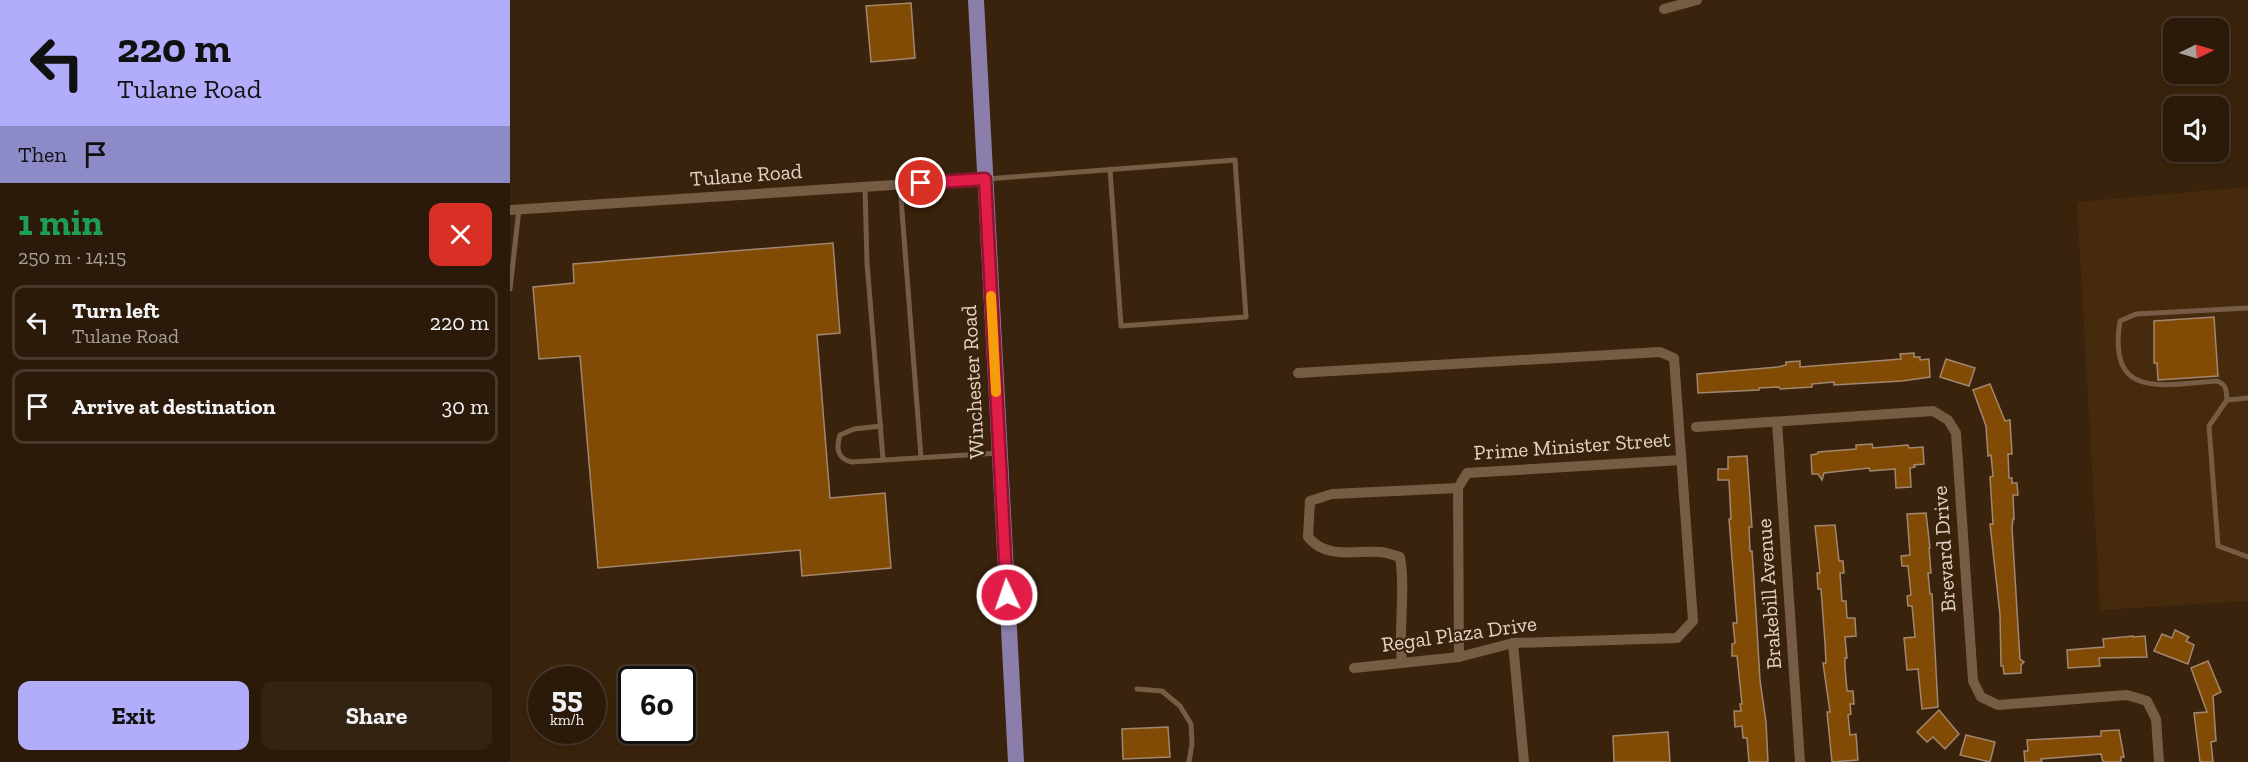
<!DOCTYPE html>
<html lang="en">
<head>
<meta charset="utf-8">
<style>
  :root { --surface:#2b1a09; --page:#332312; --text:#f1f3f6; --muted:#a6a19c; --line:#47382a; --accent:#b1adfa }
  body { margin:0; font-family:"Zilla Slab",serif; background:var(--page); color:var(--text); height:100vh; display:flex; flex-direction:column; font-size:22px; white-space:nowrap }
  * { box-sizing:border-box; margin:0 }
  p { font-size:20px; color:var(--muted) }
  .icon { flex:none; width:33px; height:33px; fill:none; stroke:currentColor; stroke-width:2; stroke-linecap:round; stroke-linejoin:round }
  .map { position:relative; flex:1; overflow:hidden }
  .details { display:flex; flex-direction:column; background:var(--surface); width:510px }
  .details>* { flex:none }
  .banner { background:#b1adfa; color:#111; overflow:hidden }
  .needle { width:39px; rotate:85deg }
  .tools { position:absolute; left:1653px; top:18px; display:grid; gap:12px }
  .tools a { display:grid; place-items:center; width:66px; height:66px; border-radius:12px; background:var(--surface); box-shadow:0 3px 9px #0003,0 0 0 2px var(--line); font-size:30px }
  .speed { position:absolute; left:18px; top:666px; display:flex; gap:12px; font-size:30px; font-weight:700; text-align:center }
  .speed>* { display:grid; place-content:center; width:78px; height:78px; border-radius:50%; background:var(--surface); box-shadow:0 3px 9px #0003,0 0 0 2px var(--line); line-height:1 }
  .speed small { font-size:15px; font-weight:400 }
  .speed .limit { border:3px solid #111; border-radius:9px; background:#fff; color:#111 }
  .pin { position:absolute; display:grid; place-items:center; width:51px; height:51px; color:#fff; margin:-26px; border:3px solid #fff; border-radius:50%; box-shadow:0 2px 6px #0007 }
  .me { position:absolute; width:66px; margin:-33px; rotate:357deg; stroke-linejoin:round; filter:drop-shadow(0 0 4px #0008) }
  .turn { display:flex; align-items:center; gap:21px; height:126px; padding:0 18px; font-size:27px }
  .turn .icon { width:78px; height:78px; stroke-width:2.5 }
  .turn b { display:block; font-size:42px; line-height:51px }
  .then { display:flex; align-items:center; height:57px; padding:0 18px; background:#0003; gap:12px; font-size:22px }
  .round { display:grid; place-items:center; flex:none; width:63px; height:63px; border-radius:12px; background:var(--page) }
  .head { display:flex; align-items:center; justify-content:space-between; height:102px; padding:0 18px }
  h1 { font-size:36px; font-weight:700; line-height:45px; color:#1e9e55 }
  .action { display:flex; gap:12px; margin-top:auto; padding:12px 18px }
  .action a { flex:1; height:69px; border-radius:12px; background:var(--accent); color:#111; font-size:24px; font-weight:700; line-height:69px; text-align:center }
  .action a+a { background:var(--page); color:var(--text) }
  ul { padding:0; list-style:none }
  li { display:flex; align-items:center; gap:18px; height:75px; margin:0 12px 9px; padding:0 6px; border:3px solid var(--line); border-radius:12px }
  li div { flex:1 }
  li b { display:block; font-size:22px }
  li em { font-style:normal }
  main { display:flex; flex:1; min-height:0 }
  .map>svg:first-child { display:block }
</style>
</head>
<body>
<main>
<section class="details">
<div class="banner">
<div class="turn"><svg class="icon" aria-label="left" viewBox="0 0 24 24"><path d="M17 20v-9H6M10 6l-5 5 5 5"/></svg><div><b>220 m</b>Tulane Road</div></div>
<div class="then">Then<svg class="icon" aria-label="arrive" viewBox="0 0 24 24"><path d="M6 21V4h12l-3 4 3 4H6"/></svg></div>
</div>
<div class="head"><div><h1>1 min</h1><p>250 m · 14:15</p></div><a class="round" style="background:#d93025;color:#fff"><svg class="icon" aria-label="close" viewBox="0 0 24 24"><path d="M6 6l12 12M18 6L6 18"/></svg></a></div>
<ul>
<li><svg class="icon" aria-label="left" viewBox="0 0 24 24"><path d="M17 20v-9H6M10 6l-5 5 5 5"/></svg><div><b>Turn left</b><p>Tulane Road</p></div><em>220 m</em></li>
<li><svg class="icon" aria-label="arrive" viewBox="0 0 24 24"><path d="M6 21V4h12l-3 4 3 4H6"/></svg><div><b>Arrive at destination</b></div><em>30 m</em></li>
</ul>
<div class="action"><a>Exit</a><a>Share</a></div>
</section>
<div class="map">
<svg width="1738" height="762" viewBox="0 0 1738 762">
  <rect width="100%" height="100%" fill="#39230c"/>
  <!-- built -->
  <path fill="#462a0e" d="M1738,187V601L1590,610L1567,202Z"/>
  <!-- building -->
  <g fill="#824b05" stroke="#a2876f" stroke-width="1.5">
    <path d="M401,3L405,58L361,62L356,6Z"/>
    <path d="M323,243L330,333L307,335L320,498L375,493L381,568L292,576L290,550L88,568L70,356L29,359L23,287L64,283L63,264Z"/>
    <path d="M1704,317L1708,376L1648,380L1647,363H1644V321Z"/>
    <path d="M1404,353V357H1410V360L1419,359L1420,377L1392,381L1324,385V382L1302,384V387L1270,389L1269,387L1249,388V390L1188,393L1187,374L1268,367L1276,365V362L1290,361V367L1391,359L1390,354Z"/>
    <path d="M1436,359L1465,368L1459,386L1430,377Z"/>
    <path d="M1480,384L1495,421L1500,420L1502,454H1498L1499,478H1502V483H1507L1508,495H1503L1504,519H1503L1502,528L1510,659L1514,662L1511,665V673L1494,674L1493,666H1491L1490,615L1480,524H1483L1480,477L1483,476L1481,455L1478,456L1476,426L1463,390Z"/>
    <path d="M1362,444L1363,448L1398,445L1399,448L1413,447L1414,464L1404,465L1405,467L1400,468L1401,487L1386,488L1385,469L1360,471L1359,468L1314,473L1312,480L1308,474H1302L1301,455L1307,454L1308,452L1346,449V445Z"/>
    <path d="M1237,456L1242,527H1239L1240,551H1242L1244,580L1250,680L1256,722L1258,762H1239L1237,738H1233L1232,726L1225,727L1224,711H1231L1230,704H1232L1227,656H1222V644L1225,643L1223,623H1227L1219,519H1221L1219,480H1208V469H1218V457Z"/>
    <path d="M1416,513L1420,548H1419L1421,573H1418L1420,594H1422L1428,707L1412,709L1408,669L1397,670L1394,638L1405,637L1402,606H1398L1397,596L1401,595L1398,566H1392L1391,556L1400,555L1397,514Z"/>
    <path d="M1325,525L1329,561H1333L1334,573H1330L1332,601H1336L1337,618H1345L1346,636L1335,637L1337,658H1335V667L1337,691H1343L1344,704H1340L1341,714L1338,715L1340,735L1346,734L1348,760L1322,762L1317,712H1320L1313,663H1316L1315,643L1311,589H1308L1307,573H1310L1305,526Z"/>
    <path d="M1665,630L1679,637L1676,641L1684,645L1678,664L1644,651L1652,634L1662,638Z"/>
    <path d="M1623,636V637L1635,636L1637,657L1589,658L1590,666L1558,668L1557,650L1594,647L1593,639Z"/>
    <path d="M1698,661L1711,692L1703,696L1706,741L1701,742L1703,762H1690L1684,713L1697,712L1681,668Z"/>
    <path d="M1429,710L1449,734L1435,749L1423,737L1417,742L1407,732Z"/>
    <path d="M658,727L660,757L613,759L612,729Z"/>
    <path d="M1609,730L1614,757H1611V762H1593L1591,754L1531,759L1532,762H1515L1514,751H1518L1517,740L1591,736V731Z"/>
    <path d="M1158,732L1160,762H1104L1103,736Z"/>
    <path d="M1456,735L1485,742L1480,762L1450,755Z"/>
  </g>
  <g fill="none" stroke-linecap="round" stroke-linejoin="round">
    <!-- service -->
    <g stroke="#765c45" stroke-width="5">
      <path d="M477,179C559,173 642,166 725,160L736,317L611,326L600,169"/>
      <path d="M390,185L411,457"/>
      <path d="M355,187L357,263L373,459"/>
      <path d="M0,289L9,209"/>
      <path d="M1738,398L1717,400L1699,426L1708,546L1738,557"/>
      <path d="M1717,400C1716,390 1717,385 1707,381C1652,385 1597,400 1610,321L1626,314L1738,308"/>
      <path d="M371,426L344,429L330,435C326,448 327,459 342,462L488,453"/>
      <path d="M627,689L652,691L670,706L681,724L682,744L679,762"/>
    </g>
    <!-- minor -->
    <g stroke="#765c45" stroke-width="10">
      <path d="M1154,9L1187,0"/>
      <path d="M0,210L475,179"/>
      <path d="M788,373L1150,352L1164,358L1183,621L1167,638L1003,643L949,657L844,668"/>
      <path d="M1267,422L1290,762"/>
      <path d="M1186,427L1423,411L1438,420L1446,433L1463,681L1471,697L1488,705L1617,695L1637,701L1646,719L1649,762"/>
      <path d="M948,488L949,657"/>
      <path d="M1003,643L1014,762"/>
      <path d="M892,663C888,628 896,591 890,557C884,555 877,553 871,552C845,550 817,560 798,537L800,501L822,494L948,488L957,473L1171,460"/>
    </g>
    <!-- primary -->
    <path stroke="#8c7eab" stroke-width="16" d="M466,0L506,762"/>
  </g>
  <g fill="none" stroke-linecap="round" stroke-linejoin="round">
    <!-- route casing -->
    <g stroke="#92132f" stroke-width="15">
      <path id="route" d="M411,183L475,179L497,595"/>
    </g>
    <!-- route -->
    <use href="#route" stroke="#e11d48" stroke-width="10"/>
    <!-- slow -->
    <path stroke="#f59e0b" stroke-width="10" d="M481,296L486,392"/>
  </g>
  <g text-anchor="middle" stroke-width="4.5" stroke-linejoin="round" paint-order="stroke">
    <!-- street labels -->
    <g font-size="21" fill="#e2d3c6" stroke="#39230c">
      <text transform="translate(236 175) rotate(-4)" y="7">Tulane Road</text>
      <text transform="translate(463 382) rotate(-93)" y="7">Winchester Road</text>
      <text transform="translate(1062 446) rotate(-4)" y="7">Prime Minister Street</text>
      <text transform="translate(1434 549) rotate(-94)" y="7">Brevard Drive</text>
      <text transform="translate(1259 594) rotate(-94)" y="7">Brakebill Avenue</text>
      <text transform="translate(949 634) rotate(-8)" y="7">Regal Plaza Drive</text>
    </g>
  </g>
</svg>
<div class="tools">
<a><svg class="needle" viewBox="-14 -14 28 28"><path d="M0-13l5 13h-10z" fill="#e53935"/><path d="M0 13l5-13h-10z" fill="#a6a19c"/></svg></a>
<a><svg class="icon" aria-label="sound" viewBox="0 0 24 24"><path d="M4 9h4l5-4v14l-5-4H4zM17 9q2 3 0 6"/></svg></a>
</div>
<div class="speed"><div>55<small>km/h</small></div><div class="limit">60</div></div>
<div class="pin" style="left:411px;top:183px;background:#d93025"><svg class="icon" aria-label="arrive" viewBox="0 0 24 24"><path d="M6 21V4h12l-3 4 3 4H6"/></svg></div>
<svg class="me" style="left:497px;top:595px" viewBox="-20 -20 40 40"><circle r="17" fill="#e11d48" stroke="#fff" stroke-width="3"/><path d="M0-11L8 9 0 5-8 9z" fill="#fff"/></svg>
</div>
</main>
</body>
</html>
